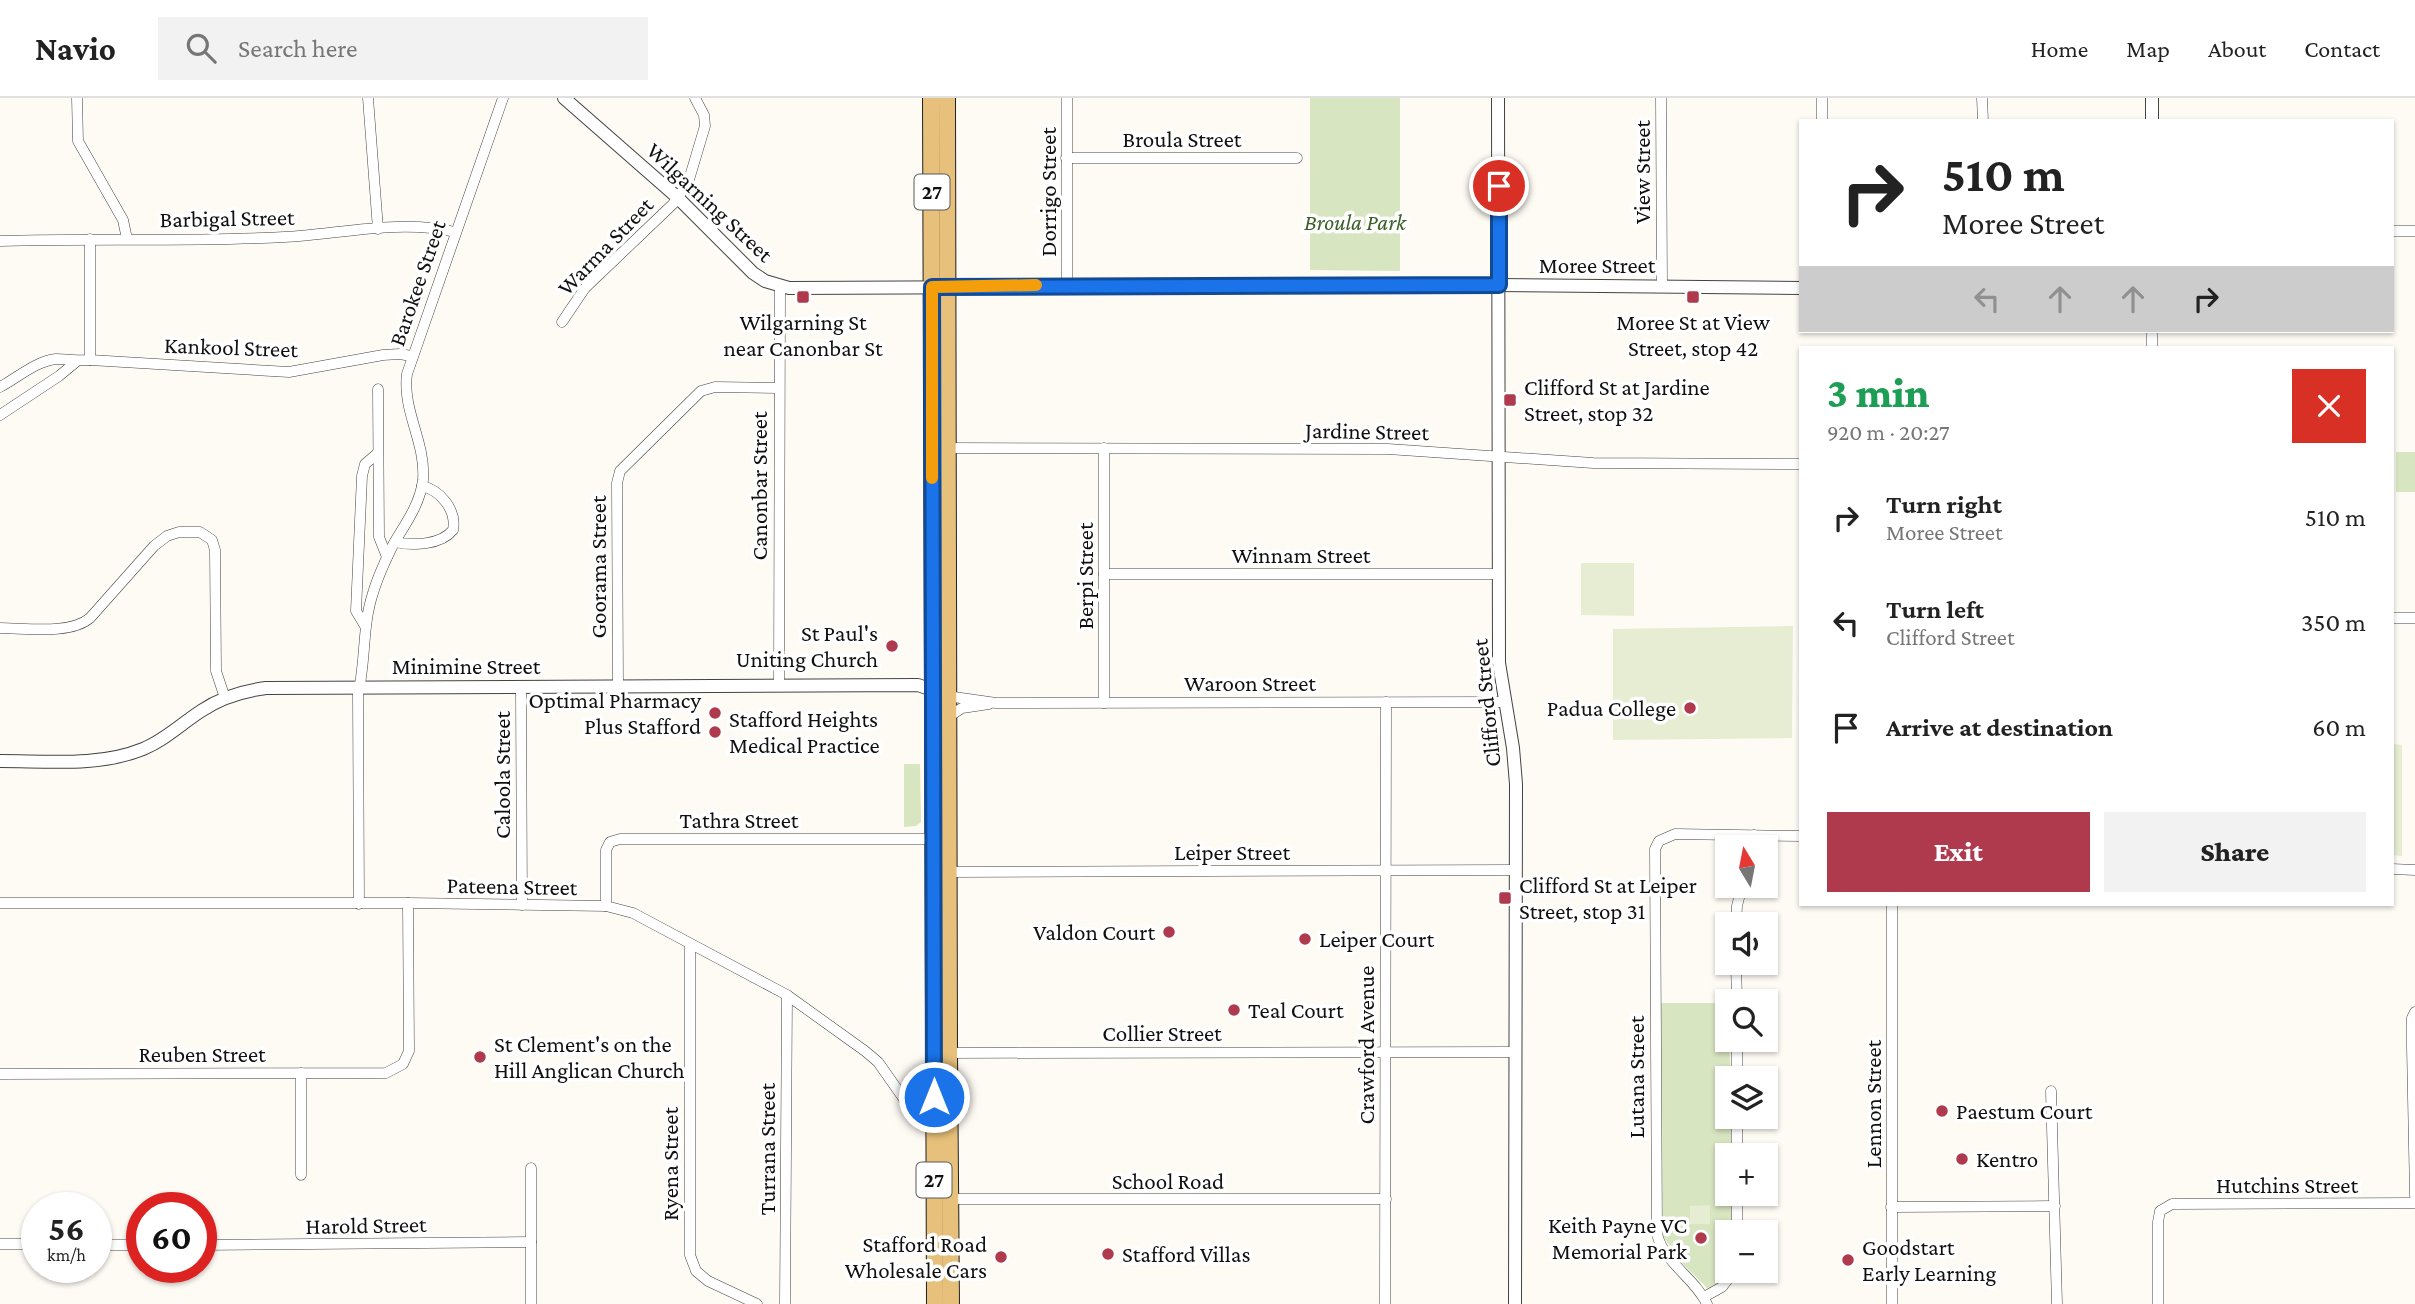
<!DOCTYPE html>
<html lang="en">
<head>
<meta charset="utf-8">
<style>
  :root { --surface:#fff; --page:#f2f2f2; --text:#222; --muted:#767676; --line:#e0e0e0; --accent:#af394d }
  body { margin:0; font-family:"Crimson Pro",serif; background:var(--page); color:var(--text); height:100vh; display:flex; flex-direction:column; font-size:26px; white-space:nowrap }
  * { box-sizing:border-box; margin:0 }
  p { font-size:23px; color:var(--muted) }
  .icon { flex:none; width:38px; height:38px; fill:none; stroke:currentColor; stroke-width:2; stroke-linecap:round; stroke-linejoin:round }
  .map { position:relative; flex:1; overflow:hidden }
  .panel { position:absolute; left:1799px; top:248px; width:595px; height:560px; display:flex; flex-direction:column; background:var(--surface); border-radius:0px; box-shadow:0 2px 5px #0004 }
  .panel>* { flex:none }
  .banner { position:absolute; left:1799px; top:21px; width:595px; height:214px; border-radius:0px; box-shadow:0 2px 5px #0004; background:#fff; color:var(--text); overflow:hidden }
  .needle { width:46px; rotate:350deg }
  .tools { position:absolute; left:1715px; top:737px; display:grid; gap:14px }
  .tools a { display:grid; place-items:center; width:63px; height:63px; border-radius:0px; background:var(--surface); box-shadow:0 2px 5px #0004; font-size:35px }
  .speed { position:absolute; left:21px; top:1094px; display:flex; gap:14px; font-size:35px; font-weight:700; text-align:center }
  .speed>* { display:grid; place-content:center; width:91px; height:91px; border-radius:50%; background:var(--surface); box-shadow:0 2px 5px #0004; line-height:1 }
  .speed small { font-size:18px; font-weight:400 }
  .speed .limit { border:10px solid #d22; background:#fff; color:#111 }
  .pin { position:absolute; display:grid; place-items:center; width:60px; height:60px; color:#fff; margin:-30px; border:4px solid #fff; border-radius:50%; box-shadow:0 2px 7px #0007 }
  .me { position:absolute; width:77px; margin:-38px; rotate:0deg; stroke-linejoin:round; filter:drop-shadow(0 0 5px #0008) }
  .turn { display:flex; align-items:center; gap:24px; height:147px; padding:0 28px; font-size:32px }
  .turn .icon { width:91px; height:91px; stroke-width:2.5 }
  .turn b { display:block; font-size:49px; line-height:60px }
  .lanes { display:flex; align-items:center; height:66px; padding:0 28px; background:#0003; justify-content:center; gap:35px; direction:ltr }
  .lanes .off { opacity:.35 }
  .round { display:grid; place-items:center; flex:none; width:74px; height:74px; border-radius:0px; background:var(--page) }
  .summary { display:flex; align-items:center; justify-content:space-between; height:119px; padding:0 28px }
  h1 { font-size:42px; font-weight:800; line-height:52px; color:#1e9e55 }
  .cta { display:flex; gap:14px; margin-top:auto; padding:14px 28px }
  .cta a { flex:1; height:80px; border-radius:0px; background:var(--accent); color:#fff; font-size:28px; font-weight:800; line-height:80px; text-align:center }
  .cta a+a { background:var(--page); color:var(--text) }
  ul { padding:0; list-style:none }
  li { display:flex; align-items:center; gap:21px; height:105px; padding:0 28px }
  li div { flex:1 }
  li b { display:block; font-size:26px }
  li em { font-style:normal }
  header { display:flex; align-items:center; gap:42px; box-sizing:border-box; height:98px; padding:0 35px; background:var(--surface); border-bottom:2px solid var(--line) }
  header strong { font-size:33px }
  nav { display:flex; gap:38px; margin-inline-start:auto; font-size:24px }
  .search { width:490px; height:63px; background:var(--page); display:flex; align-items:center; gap:18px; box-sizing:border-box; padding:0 24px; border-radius:0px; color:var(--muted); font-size:26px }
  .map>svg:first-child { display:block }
</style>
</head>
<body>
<header>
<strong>Navio</strong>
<div class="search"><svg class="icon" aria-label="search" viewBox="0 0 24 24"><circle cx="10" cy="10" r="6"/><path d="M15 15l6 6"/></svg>Search here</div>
<nav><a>Home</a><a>Map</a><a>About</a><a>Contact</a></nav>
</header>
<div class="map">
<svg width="2415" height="1206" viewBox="0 0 2415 1206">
  <rect width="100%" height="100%" fill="#fefbf5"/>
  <!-- green -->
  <g fill="#d8e5c1">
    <path d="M1310,0H1400V173L1310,172Z"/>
    <rect x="2396" y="354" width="19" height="40"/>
    <path d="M904,666H920L921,724L916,728L904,729Z"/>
    <path d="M1661,905H1727L1731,980H1727V1018L1731,1019V1057H1727V1096H1731L1732,1134H1727V1172L1731,1173L1724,1184L1709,1192L1679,1162L1663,1138Z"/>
  </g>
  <!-- pitch -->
  <g fill="#e7edd2">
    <path d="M1581,465H1634V518L1581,517Z"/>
    <path d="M1793,528L1792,640L1613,642V531Z"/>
    <path d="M2392,640L2394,646L2402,647V758L2392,757Z"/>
    <path d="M1710,1107V1126H1690V1108Z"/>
  </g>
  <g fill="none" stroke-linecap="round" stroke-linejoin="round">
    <!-- minor casing -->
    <g stroke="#434343" stroke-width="11">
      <g id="minor">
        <path d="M77,0L78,43L123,122L127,141"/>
        <path d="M368,0L378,131"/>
        <path d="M1067,0V187"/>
        <path d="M1661,0L1662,189"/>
        <path d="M1822,0V23"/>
        <path d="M1982,0L1983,23"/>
        <path d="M1066,60H1297"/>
        <path d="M2392,133H2415"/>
        <path d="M0,143C95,140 190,144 284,139C340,136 400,121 455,134"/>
        <path d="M562,224L585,190L673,106L688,85L705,28L704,17L695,0"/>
        <path d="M2152,233V250"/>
        <path d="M90,262L289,274L383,257L400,256L411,258"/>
        <path d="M0,289C17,280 36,263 56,261C67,261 78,263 90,262V141"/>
        <path d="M378,291L379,439L387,459"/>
        <path d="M0,317L59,278L76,264"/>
        <path d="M944,350L1388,351L1593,365L1801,366"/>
        <path d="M1104,350V605"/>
        <path d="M395,444C413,448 441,447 453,432C457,412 440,392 422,388"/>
        <path d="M1104,476H1499"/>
        <path d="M2392,520H2415"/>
        <path d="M365,528L356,513L362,378L365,366L378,355"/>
        <path d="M0,530C26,530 70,537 90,520L154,448L167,438L179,434H200L212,442L215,452L216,573L225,600"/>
        <path d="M618,588L617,385L620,373L701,293L715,289L778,290"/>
        <path d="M779,588L780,189"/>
        <path d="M521,589L522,807"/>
        <path d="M947,598L996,605H1023L1504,604"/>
        <path d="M948,619L962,610L989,606"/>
        <path d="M1751,749L1754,737"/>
        <path d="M2392,771L2415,772"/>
        <path d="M948,774L1516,772"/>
        <path d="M0,805H408L606,808L633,815L787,897L865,953L878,964L916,1018L924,1022H939"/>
        <path d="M359,806L358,596C366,563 362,528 373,495C378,478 386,461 394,445C406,425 420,406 423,382C426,344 402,313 407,276L503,0"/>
        <path d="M1892,807V1206"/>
        <path d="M606,808V752L610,744L620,741H934"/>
        <path d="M1736,826L1737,808L1742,788"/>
        <path d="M690,846V1157L696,1173L708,1183L757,1206"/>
        <path d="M1736,864L1737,903"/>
        <path d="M2415,914L2412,920V949L2415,1098"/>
        <path d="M1737,942V980"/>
        <path d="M945,955L1515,954"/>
        <path d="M0,976L386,975L403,966L409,953L408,805"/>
        <path d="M2051,993L2057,1206"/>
        <path d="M1737,1018V1057"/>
        <path d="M531,1070V1206"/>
        <path d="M301,1077V975"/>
        <path d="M1737,1096V1134"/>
        <path d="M951,1101H1386"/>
        <path d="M1891,1109L2055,1108"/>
        <path d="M0,1146H37"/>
        <path d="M96,1147H142"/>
        <path d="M201,1147L531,1144"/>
        <path d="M1704,1199L1722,1189L1735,1172"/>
        <path d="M785,1206L787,897"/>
        <path d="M1385,1206L1386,604"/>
        <path d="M1707,1206C1695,1180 1664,1165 1657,1136L1655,751L1659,743L1675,736L1801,738"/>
        <path d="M2158,1206V1124L2160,1113L2172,1106L2415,1105"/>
      </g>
    </g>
    <!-- tertiary casing -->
    <g stroke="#434343" stroke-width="14">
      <g id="tertiary">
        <path d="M564,0L677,99L753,175L765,183L789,190L1491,187L1801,190"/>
        <path d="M1498,0L1499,565L1513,650L1516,686L1515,1206"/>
        <path d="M2152,0V23"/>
        <path d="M0,663C47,663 99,669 143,651C165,642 181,626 201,613C220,600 243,593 266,590L918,587L941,595"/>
      </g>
    </g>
    <!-- primary casing -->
    <g stroke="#212121" stroke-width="18">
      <g id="primary">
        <path d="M931,0L935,1206"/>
        <path d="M947,0L949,955L951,1206"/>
      </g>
    </g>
    <!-- minor -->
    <use href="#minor" stroke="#fff" stroke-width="10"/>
    <!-- tertiary -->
    <use href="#tertiary" stroke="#fff" stroke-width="12"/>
    <!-- primary -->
    <use href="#primary" stroke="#e7c07b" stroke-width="16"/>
  </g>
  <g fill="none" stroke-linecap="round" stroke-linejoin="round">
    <!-- route casing -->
    <g stroke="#114b97" stroke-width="18">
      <path id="route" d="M934,999L932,189L1499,187V88"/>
    </g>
    <!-- route -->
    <use href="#route" stroke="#1a73e8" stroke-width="12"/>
    <!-- slow -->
    <path stroke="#f59e0b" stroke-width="12" d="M932,380V189L1036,187"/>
  </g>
  <!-- markers -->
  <g fill="#af394d" stroke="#fff" stroke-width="2.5">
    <rect x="796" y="192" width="14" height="14" rx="3.5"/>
    <rect x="1686" y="192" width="14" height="14" rx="3.5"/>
    <rect x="1503" y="295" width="14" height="14" rx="3.5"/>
    <circle cx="892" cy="548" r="7"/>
    <circle cx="1690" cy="610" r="7"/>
    <circle cx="715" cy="615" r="7"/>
    <circle cx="715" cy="634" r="7"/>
    <rect x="1498" y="793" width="14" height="14" rx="3.5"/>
    <circle cx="1169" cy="834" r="7"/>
    <circle cx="1305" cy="841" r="7"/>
    <circle cx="1234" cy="912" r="7"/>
    <circle cx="480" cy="959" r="7"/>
    <circle cx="1942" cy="1013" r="7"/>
    <circle cx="1962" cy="1061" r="7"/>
    <circle cx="1701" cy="1140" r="7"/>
    <circle cx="1108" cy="1156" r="7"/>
    <circle cx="1001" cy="1159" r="7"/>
    <circle cx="1848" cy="1162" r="7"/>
  </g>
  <g text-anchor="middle" stroke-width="7" stroke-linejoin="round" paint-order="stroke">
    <!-- shield labels -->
    <g fill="#fff" stroke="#585858" stroke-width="2">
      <rect x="914.5" y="76.5" width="35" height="35" rx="5"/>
      <rect x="916.5" y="1064.5" width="35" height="35" rx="5"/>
    </g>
    <g font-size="21" font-weight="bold" fill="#101010">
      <text x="932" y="101">27</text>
      <text x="934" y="1089">27</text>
    </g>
    <!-- street labels -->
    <g font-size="23" fill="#101010" stroke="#fff">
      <text x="1182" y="49">Broula Street</text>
      <text transform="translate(1642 74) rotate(-90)" y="8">View Street</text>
      <text transform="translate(1048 94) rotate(-90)" y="8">Dorrigo Street</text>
      <text transform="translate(710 104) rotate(43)" y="8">Wilgarning Street</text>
      <text transform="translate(227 120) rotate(-1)" y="8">Barbigal Street</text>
      <text transform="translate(605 148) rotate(-46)" y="8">Warma Street</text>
      <text x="1597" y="175">Moree Street</text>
      <text transform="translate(417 185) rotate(-71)" y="8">Barokee Street</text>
      <text transform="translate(231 249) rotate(2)" y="8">Kankool Street</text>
      <text transform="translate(1367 333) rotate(1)" y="8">Jardine Street</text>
      <text transform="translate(759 388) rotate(-90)" y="8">Canonbar Street</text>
      <text x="1301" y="465">Winnam Street</text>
      <text transform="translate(598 469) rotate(-90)" y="8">Goorama Street</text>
      <text transform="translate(1085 478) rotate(-90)" y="8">Berpi Street</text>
      <text x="466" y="576">Minimine Street</text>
      <text x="1250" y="593">Waroon Street</text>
      <text transform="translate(1486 605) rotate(-96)" y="8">Clifford Street</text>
      <text transform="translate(502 677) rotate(-90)" y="8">Caloola Street</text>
      <text x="739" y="730">Tathra Street</text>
      <text x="1232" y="762">Leiper Street</text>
      <text transform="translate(512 788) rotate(1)" y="8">Pateena Street</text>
      <text x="1162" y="943">Collier Street</text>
      <text transform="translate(1366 947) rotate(-90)" y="8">Crawford Avenue</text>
      <text x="202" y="964">Reuben Street</text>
      <text transform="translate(1636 979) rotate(-90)" y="8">Lutana Street</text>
      <text transform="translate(1873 1006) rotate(-90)" y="8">Lennon Street</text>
      <text transform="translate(767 1051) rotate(-90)" y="8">Turrana Street</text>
      <text transform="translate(670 1066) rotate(-90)" y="8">Ryena Street</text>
      <text x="1168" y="1091">School Road</text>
      <text x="2287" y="1095">Hutchins Street</text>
      <text transform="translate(366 1127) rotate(-1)" y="8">Harold Street</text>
    </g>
    <!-- park labels -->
    <g font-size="23" font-style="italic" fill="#3a6028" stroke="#fff">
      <text x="1355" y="132">Broula Park</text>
    </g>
    <!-- poi labels -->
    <g font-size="23" fill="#101010" stroke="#fff" text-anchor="start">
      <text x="803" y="232" text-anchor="middle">Wilgarning St<tspan x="803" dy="26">near Canonbar St</tspan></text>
      <text x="1693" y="232" text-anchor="middle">Moree St at View<tspan x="1693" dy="26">Street, stop 42</tspan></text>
      <text x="1524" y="297">Clifford St at Jardine<tspan x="1524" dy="26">Street, stop 32</tspan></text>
      <text x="878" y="543" text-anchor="end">St Paul's<tspan x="878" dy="26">Uniting Church</tspan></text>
      <text x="701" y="610" text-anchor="end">Optimal Pharmacy<tspan x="701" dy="26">Plus Stafford</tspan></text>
      <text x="1676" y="618" text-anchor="end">Padua College</text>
      <text x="729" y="629">Stafford Heights<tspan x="729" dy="26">Medical Practice</tspan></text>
      <text x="1519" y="795">Clifford St at Leiper<tspan x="1519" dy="26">Street, stop 31</tspan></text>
      <text x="1155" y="842" text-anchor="end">Valdon Court</text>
      <text x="1319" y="849">Leiper Court</text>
      <text x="1248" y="920">Teal Court</text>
      <text x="494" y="954">St Clement's on the<tspan x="494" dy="26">Hill Anglican Church</tspan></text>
      <text x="1956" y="1021">Paestum Court</text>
      <text x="1976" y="1069">Kentro</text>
      <text x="1687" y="1135" text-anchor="end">Keith Payne VC<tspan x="1687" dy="26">Memorial Park</tspan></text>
      <text x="987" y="1154" text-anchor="end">Stafford Road<tspan x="987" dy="26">Wholesale Cars</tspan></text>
      <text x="1862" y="1157">Goodstart<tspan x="1862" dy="26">Early Learning</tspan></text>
      <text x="1122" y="1164">Stafford Villas</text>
    </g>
  </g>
</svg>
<div class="tools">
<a><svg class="needle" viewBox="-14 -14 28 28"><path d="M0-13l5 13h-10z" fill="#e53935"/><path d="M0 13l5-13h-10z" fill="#767676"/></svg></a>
<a><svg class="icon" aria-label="sound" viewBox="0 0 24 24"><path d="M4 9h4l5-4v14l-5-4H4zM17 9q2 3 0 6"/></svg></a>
<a><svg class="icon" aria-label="search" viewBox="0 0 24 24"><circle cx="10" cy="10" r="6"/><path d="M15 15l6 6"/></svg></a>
<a><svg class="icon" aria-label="layers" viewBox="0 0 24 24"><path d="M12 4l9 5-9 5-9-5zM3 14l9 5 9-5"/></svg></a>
<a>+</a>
<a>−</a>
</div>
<div class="speed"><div>56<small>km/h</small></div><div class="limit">60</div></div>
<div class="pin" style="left:1499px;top:88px;background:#d93025"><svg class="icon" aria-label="arrive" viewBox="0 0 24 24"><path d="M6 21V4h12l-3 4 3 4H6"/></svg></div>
<svg class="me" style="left:934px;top:999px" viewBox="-20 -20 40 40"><circle r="17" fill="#1a73e8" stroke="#fff" stroke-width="3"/><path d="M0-11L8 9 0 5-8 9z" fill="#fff"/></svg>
<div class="banner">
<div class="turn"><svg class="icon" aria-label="right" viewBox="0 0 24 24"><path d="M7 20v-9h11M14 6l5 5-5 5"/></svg><div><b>510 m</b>Moree Street</div></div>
<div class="lanes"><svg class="icon off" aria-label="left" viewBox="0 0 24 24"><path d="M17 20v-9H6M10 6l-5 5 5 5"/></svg><svg class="icon off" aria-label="ahead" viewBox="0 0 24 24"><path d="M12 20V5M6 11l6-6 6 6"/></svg><svg class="icon off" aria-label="ahead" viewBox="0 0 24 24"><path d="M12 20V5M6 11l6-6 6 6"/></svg><svg class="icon" aria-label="right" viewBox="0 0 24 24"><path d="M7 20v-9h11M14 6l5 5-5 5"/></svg></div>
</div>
<section class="panel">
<div class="summary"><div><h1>3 min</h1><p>920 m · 20:27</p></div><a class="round" style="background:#d93025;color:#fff"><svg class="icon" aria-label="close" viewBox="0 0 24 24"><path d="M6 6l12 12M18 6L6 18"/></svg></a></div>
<ul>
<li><svg class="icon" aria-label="right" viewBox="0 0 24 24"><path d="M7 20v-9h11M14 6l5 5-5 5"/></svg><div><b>Turn right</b><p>Moree Street</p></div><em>510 m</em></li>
<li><svg class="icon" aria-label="left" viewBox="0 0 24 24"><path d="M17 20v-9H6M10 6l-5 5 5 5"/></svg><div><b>Turn left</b><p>Clifford Street</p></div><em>350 m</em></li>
<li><svg class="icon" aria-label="arrive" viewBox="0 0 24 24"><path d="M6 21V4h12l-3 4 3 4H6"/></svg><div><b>Arrive at destination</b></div><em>60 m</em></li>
</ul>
<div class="cta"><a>Exit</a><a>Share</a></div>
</section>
</div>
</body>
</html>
